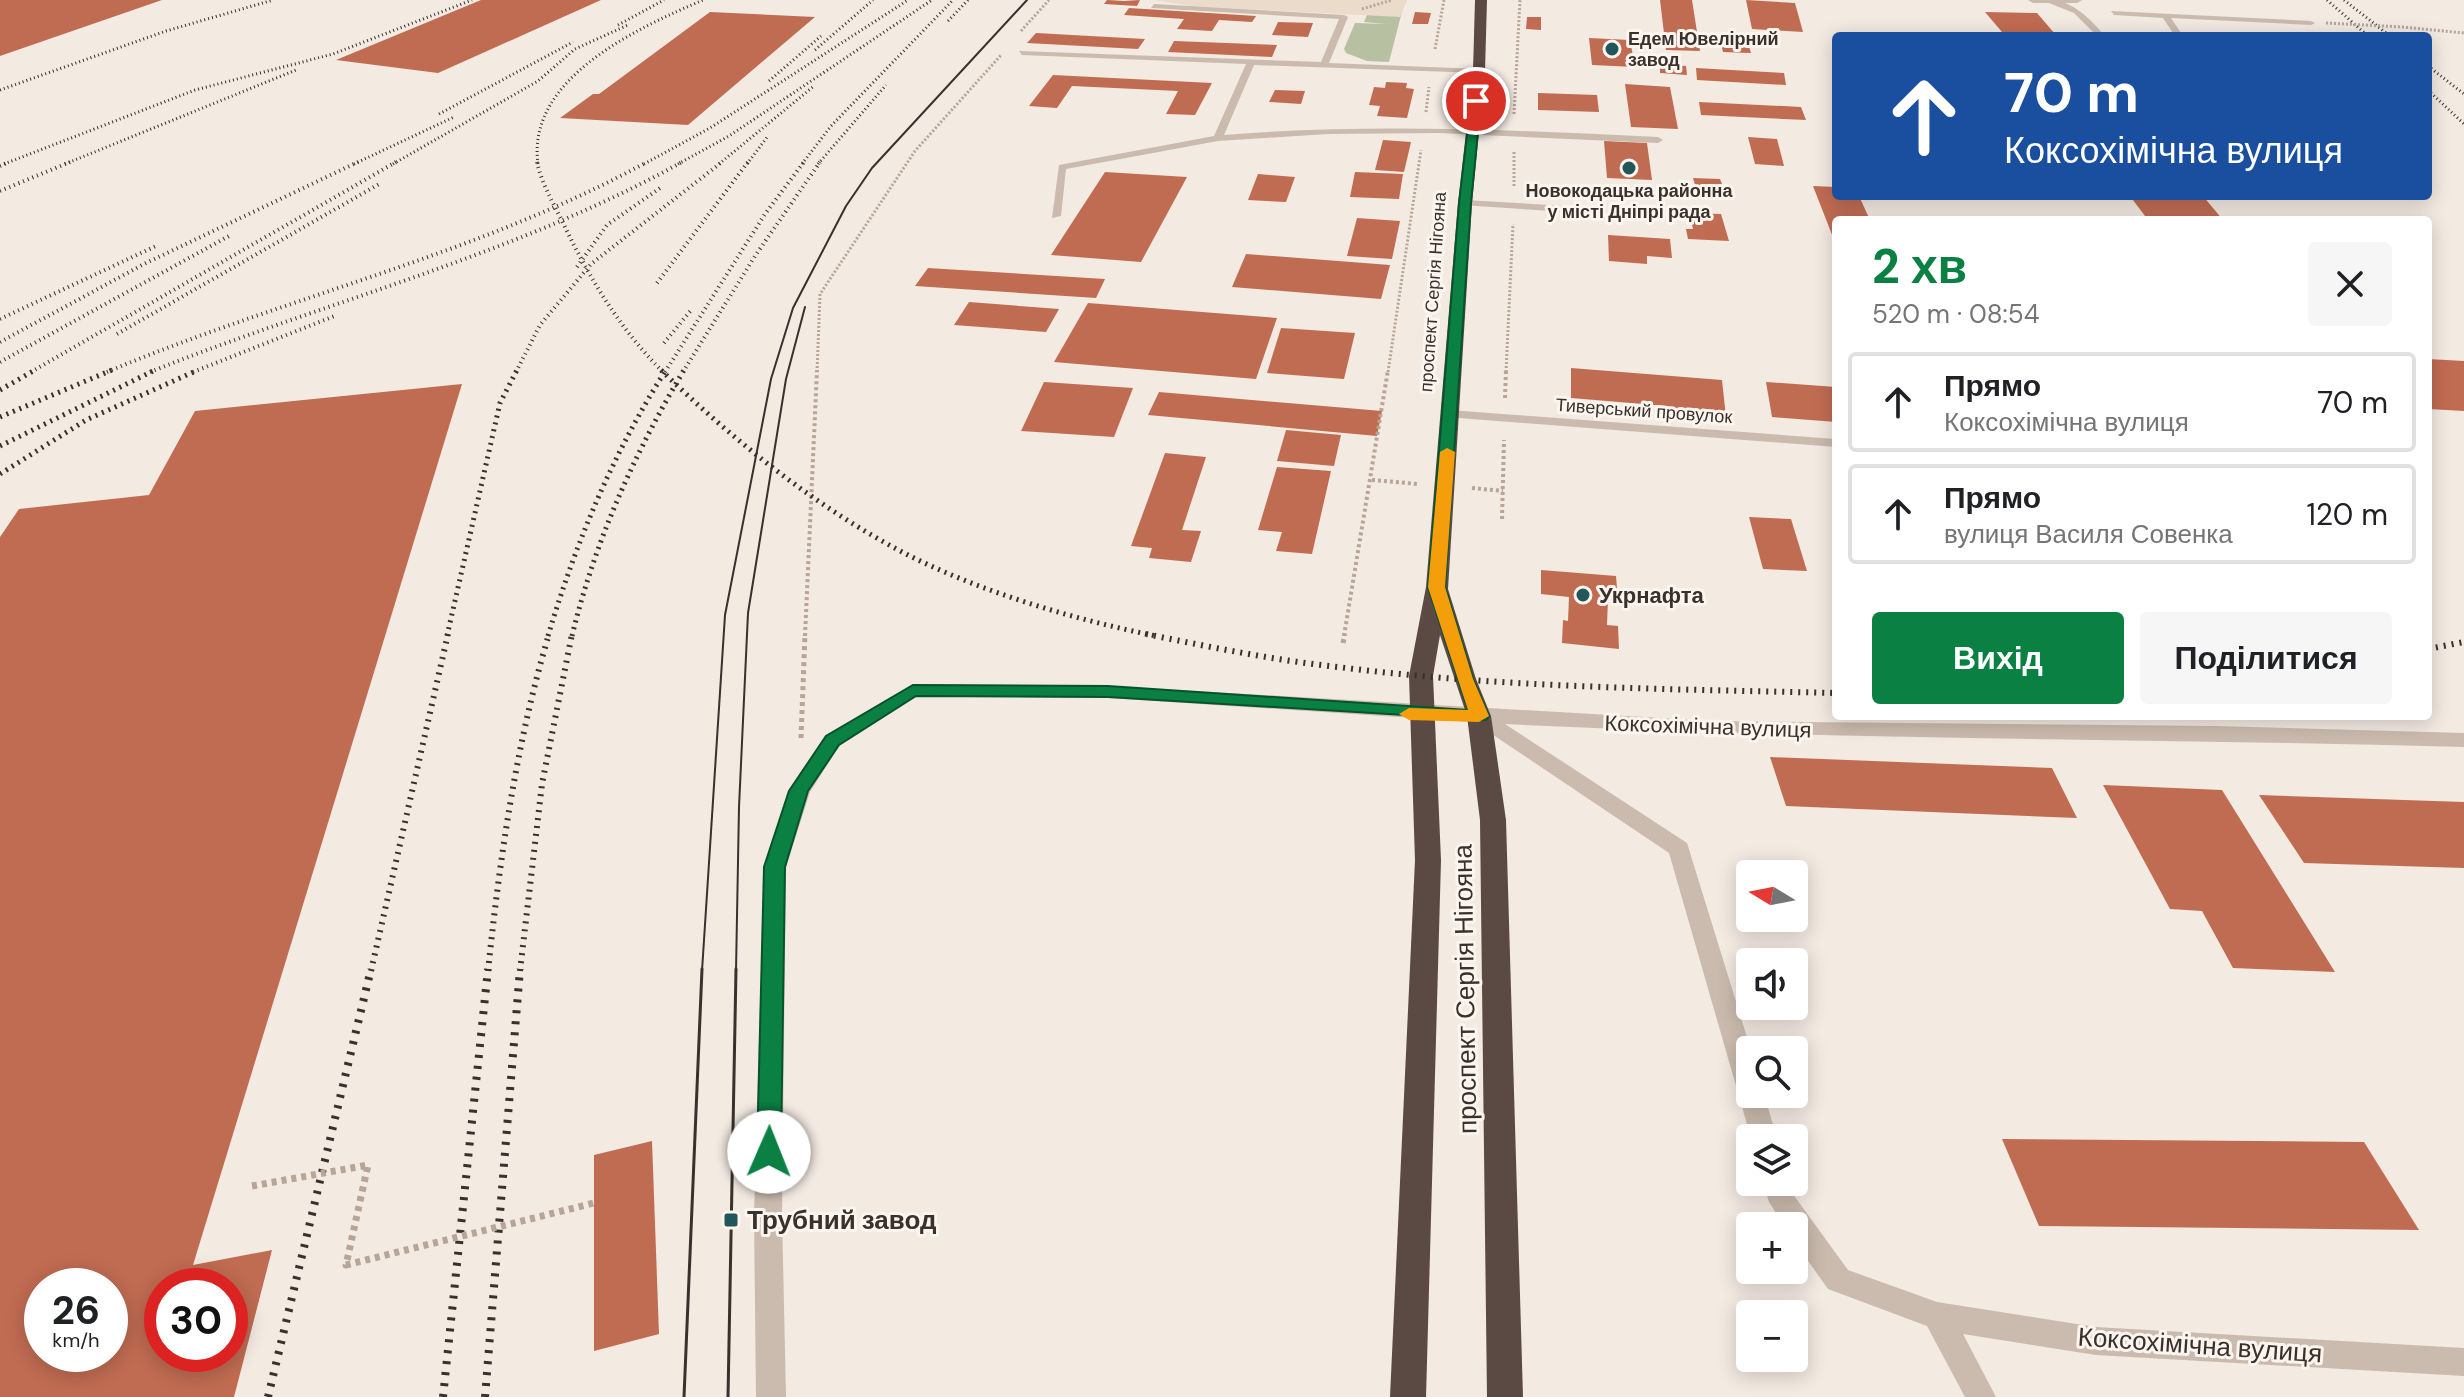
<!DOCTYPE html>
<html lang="uk">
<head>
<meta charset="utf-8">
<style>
  :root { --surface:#fff; --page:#f6f6f6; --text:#202124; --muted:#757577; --line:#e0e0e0; --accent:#0b8043 }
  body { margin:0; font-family:"DM Sans",sans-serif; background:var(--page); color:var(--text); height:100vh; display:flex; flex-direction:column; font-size:30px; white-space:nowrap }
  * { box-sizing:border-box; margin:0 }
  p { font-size:26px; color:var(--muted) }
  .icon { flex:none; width:44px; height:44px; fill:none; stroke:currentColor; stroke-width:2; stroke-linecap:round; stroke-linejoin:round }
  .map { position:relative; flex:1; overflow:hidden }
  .side { position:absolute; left:1832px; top:216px; width:600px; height:504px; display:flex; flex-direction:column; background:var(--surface); border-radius:8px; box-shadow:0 4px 20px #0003 }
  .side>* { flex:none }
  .top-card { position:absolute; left:1832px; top:32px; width:600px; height:168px; border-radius:8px; box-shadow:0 4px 20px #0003; background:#1a4fa0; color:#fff; overflow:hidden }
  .needle { width:52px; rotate:280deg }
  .fabs { position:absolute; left:1736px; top:860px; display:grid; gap:16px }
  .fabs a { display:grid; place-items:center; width:72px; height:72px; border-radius:8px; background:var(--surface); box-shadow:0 4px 20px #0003; font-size:40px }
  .speed { position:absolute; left:24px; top:1268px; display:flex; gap:16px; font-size:40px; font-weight:700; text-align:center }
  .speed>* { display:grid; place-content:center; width:104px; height:104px; border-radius:50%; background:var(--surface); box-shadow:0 4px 20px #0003; line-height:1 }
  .speed small { font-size:20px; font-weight:400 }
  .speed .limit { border:12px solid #d22; background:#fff; color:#111 }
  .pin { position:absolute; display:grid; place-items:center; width:68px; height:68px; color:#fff; margin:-34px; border:4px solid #fff; border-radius:50%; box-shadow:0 2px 8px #0007 }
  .me { position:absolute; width:88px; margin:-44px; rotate:1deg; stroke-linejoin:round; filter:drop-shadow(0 0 6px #0008) }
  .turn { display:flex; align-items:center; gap:28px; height:168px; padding:0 40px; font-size:36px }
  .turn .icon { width:104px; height:104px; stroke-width:2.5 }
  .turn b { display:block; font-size:56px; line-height:68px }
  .round { display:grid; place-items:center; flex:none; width:84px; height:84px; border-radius:8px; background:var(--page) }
  .summary { display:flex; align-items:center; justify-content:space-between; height:136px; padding:0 40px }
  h1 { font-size:48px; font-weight:800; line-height:60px; color:var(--accent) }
  .cta { display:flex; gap:16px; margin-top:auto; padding:16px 40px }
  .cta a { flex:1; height:92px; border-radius:8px; background:var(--accent); color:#fff; font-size:32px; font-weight:800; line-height:92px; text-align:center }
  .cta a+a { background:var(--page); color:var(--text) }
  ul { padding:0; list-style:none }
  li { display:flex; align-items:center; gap:24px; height:100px; margin:0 16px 12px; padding:0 24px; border:4px solid var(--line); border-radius:8px }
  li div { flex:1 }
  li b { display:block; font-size:30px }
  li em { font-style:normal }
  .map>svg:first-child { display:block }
</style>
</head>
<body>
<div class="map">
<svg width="2464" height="1397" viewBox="0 0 2464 1397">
  <rect width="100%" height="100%" fill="#f3eae2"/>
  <!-- green -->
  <path fill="#b7c1a2" d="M1405,0L1389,62L1367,61L1346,53L1344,49L1355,23L1386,24L1364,22L1370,8Z"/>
  <!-- plaza -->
  <path fill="#eadbca" d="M1154,0H1407L1400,17L1190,6Z"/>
  <!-- building -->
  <g fill="#c06c52" fill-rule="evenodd">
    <path d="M0,0H162L0,56Z"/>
    <path d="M481,0H601L438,73L336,60Z"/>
    <path d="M1107,0L1124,1L1140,0L1137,6L1104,4Z"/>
    <path d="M1660,0H1692L1700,51L1666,50Z"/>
    <path d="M1746,0L1795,3L1803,32L1752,29Z"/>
    <path d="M1129,8L1256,16L1252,22L1219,20L1212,31L1177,29L1184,19L1124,15Z"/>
    <path d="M710,12L815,17L688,125L560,118L593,94H599Z"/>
    <path d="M1415,12L1431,13L1428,24H1412Z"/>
    <path d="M1985,12L2037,13L2055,34L2002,32Z"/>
    <path d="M1527,17H1541V30L1526,29Z"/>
    <path d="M1278,22L1313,23L1308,37L1272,35Z"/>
    <path d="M1036,33L1145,39L1138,49L1027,43Z"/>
    <path d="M1719,36L1746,37L1751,53L1723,52Z"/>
    <path d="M1589,38L1630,40L1635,67L1592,65Z"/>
    <path d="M1174,41L1277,45L1272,57L1168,52Z"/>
    <path d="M1660,64L1686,66L1687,75L1660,73Z"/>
    <path d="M1696,68L1784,73L1786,85L1697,80Z"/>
    <path d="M1053,75L1212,83L1195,115L1166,114L1178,91L1072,86L1057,108L1029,106Z"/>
    <path d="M1386,82L1407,83L1406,88L1414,89L1407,118L1377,116L1380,106L1369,105L1374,87L1385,88Z"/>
    <path d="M1625,84L1670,87L1678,129L1631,127Z"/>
    <path d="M1275,90L1305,91L1301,104L1269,102Z"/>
    <path d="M1538,93L1597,95L1599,112L1538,110Z"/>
    <path d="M1699,102L1801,107L1806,120L1701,115Z"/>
    <path d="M1748,137L1777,139L1784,166L1755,164Z"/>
    <path d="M1383,140L1411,142L1404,172L1375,170Z"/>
    <path d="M1604,141L1647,143L1652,180L1607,178Z"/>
    <path d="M1105,172L1187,177L1141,262L1051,255Z"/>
    <path d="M1355,172L1403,174L1399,199L1350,197Z"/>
    <path d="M1258,174L1295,177L1286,202L1248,200Z"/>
    <path d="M1693,178L1720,179L1724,189L1696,188Z"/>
    <path d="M1813,186L1836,187V196H1859L1870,220H1836V245Z"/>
    <path d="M2130,196H2203L2223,220H2148Z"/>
    <path d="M1689,213L1721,214L1729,241L1688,239L1686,229H1693Z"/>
    <path d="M1357,218L1400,221L1392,259L1347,256Z"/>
    <path d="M1608,235L1670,239L1672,258L1647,256V264L1609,261Z"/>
    <path d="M1246,254L1390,265L1381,299L1232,287Z"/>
    <path d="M928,268L1105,279L1096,298L915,286Z"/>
    <path d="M969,302L1059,309L1046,332L954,325Z"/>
    <path d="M1088,303L1277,318L1256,379L1054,362Z"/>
    <path d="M1281,328L1355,333L1344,379L1267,373Z"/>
    <path d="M2428,359L2464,361V411L2428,409Z"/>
    <path d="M1571,368L1722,380L1726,417L1668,412L1667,406L1571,398Z"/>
    <path d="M1044,382L1133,388L1114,437L1021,431Z"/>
    <path d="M1766,382L1836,387V422L1772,417Z"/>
    <path d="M462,384L193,1265L272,1250L234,1397H0V537L19,509L149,495L195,411ZM42,1286H110V1354H42ZM162,1286H230V1354H162Z"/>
    <path d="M1159,392L1382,411L1377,436L1148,415Z"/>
    <path d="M1286,430L1341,435L1334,466L1277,461Z"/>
    <path d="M1165,453L1206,457L1182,530L1201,531L1191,562L1149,558L1152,548L1131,546Z"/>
    <path d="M1277,467L1331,471L1312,554L1276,551L1282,532L1258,530Z"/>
    <path d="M1749,517L1791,519L1807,571L1763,569Z"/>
    <path d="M1541,570L1616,576L1618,601L1608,600L1607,625L1618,626L1619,649L1562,643L1563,620L1568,621L1569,597L1541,594Z"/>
    <path d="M1770,757L2052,768L2077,818L1786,806Z"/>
    <path d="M2103,785L2222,790L2335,972L2233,968L2202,911L2170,909Z"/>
    <path d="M2259,795L2464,802V868L2304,863Z"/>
    <path d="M2002,1139L2364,1142L2419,1230L2039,1226Z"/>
    <path d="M652,1141L659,1334L594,1351V1155Z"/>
  </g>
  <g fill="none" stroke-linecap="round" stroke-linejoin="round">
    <!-- path-far2 -->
    <g stroke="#b7a598" stroke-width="3" stroke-dasharray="2 2" stroke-linecap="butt">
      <path d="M1362,9L1392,0"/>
      <path d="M2402,27L2464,33"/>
      <path d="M1021,31L1049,0"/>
      <path d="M1435,49L1444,0"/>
      <path d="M1426,112L1429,87"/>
      <path d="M1514,114L1520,0"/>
      <path d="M1514,152V186"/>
      <path d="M817,372L820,294L915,151L1002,54"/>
      <path d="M1388,372L1421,150"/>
      <path d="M1506,372L1513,224"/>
    </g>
    <!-- path-far1 -->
    <g stroke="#b7a598" stroke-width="4" stroke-dasharray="3 3" stroke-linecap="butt">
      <path d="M1505,398L1506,370"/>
      <path d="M1372,480L1418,484"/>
      <path d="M1472,488L1503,491"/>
      <path d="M1502,519L1504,440"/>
      <path d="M805,636L817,370"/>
      <path d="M1344,636L1388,370"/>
    </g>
    <!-- path -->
    <g stroke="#b7a598" stroke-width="5" stroke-dasharray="4 4" stroke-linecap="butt">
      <path d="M1343,643L1345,634"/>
      <path d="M801,738L805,634"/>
    </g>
    <!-- lane -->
    <g fill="#cbbbae" fill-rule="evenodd">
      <path d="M2049,0C2073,0 2090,19 2105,36H2097L2074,13L2049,3Z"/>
      <path d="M1154,4L1344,15L1348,17L1329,63L1479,69L1483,71L1479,73L1254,65L1224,135C1369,123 1513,130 1658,137L1663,140L1658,143L1438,133L1328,134L1218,141L1066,169L1061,216L1052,218L1059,165L1214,136L1246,64L1022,55L1019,51L1321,62L1339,19L1151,8Z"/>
      <path d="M2111,11L2311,21L2315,23L2311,25L2171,18L2183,36H2175L2163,18L2114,15Z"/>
      <path d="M1465,200L1583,207L1588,210L1583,213L1461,205L1460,203Z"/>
      <path d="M1450,410L1836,439V447L1446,417L1444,414Z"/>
    </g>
    <!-- street -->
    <g fill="#cbbbae" fill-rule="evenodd">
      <path d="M2028,0H2082L2077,3H2033Z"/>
      <path d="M913,684L1108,686L1713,721L2215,726L2464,733V747C2144,738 1824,740 1505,724L1687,843L1751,1050L1750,1094H1764L1777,1138H1751L1669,853L1474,722L1108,698L917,696L839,746L810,792L786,867L782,1215L786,1397H756L754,1215L764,867L788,791L825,736Z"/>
      <path d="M1763,1182H1791L1795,1197L1848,1270L1937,1302L2096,1327L2464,1348V1376L2096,1355L1963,1334L1996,1397H1965L1927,1326L1828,1289L1794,1241V1226H1784L1769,1202Z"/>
    </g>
    <!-- highway -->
    <path fill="#5a4a43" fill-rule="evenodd" d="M1475,0H1487L1485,71L1472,203L1448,589L1476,679L1491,716L1506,820L1523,1397H1487L1480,820L1467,716L1440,635L1433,676L1441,860L1426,1397H1390L1415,860L1409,676L1426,587L1458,203L1473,71Z"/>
    <!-- tram-far1 -->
    <g stroke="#3a302c" stroke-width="2">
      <path d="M702,971L725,615L771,379L793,308L846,206L872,168L1027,0"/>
      <path d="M736,971L739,807L748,613L786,379L805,307"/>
    </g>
    <!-- tram -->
    <g stroke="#3a302c" stroke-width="3">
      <path d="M684,1397L702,969"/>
      <path d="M728,1397L736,969"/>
    </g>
    <!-- rail-far4 -->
    <g stroke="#3a302c" stroke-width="3" stroke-dasharray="1 3" stroke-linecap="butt">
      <path d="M2327,0L2368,36"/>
      <path d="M2344,0L2390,36"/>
      <path d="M948,21L968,0"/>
      <path d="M618,25L664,0"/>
      <path d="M815,50L873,0"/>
      <path d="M2428,66L2464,94"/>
      <path d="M769,81L821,36"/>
      <path d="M0,90L166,31L273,0"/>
      <path d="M2428,90L2464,124"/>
      <path d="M439,114L573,42"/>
      <path d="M4,164L195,90L333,54L472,0"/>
      <path d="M65,164L296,70"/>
      <path d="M354,164L454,117"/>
      <path d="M393,164L538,81L575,49L628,25"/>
      <path d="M538,164C526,78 638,28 703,0"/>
      <path d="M644,164L710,128L908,0"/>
      <path d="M678,164L729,136L932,0"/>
      <path d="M719,164L814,86"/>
      <path d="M747,164L768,136"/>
      <path d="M802,164L831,126L953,0"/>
      <path d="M818,164L886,85"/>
    </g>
    <!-- rail-far3 -->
    <g stroke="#3a302c" stroke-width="4" stroke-dasharray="1 4" stroke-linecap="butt">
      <path d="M537,162C542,185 554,204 564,225C590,279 620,329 663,372"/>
      <path d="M0,166L9,162"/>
      <path d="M0,191L70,162"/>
      <path d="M577,267L607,225L663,186"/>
      <path d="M657,283L748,162"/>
      <path d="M0,319L156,246"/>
      <path d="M117,334L381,183"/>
      <path d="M0,342L144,264L358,162"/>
      <path d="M664,343L692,309"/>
      <path d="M0,362L229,236"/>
      <path d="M31,372L396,162"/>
      <path d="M107,372C285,297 477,255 647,162"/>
      <path d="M150,372C327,301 515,255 682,162"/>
      <path d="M193,372L337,315"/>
      <path d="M516,372L540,325L591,264L722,162"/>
      <path d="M665,372L765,214L804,162"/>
      <path d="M683,372L755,256L820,162"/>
    </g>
    <!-- rail-far2 -->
    <g stroke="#3a302c" stroke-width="5" stroke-dasharray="2 5" stroke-linecap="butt">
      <path d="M661,370C733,440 818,509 908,555C984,593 1073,619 1156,636"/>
      <path d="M0,390L35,370"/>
      <path d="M0,417L112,370"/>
      <path d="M0,446L155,370"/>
      <path d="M0,474L86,420L198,370"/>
      <path d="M447,636L500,403L517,370"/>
      <path d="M548,636C576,542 613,453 666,370"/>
      <path d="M572,636C595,541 634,454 684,370"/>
    </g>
    <!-- rail-far1 -->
    <g stroke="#3a302c" stroke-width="6" stroke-dasharray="2 6" stroke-linecap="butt">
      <path d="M1146,634C1210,647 1273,660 1338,667C1503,688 1670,689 1836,693"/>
      <path d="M2428,649L2464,642"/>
      <path d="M371,971L448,634"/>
      <path d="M488,971C500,857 516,744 549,634"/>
      <path d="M520,971L542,784L572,634"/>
    </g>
    <!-- rail -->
    <g stroke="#3a302c" stroke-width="8" stroke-dasharray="3 8" stroke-linecap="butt">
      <path d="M268,1397L371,969"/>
      <path d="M443,1397L488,969"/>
      <path d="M485,1397L520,969"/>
    </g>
    <!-- path-bridge-far1 -->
    <path stroke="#b7a598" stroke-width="3" stroke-dasharray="2 2" stroke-linecap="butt" d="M2326,23L2402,27"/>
    <!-- path-bridge -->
    <path stroke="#b7a598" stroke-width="7" stroke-dasharray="5 5" stroke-linecap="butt" d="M252,1186L368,1165L346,1265L594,1203"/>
  </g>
  <!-- route -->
  <path fill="#0b8043" stroke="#07532c" stroke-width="2" d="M1476,98L1481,101L1471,203L1445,587L1473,679L1489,716L1486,720L1108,697L916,696L839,745L808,791L785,867L781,1152L778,1159L769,1162L760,1159L757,1152L764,867L789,791L826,736L913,685L1108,686L1468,710L1428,587L1459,203L1471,101Z"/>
  <!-- slow -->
  <path fill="#f59e0b" d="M1447,448L1455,452L1445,587L1473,679L1489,716L1479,722L1409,720L1399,714L1409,708L1468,710L1428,587L1440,452Z"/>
  <!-- markers -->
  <g fill="#23565a" stroke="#faf5ee" stroke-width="3">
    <circle cx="1612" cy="49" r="8"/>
    <circle cx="1629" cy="168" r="8"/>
    <circle cx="1583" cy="595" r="8"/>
    <rect x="723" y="1212" width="16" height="16" rx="4"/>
  </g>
  <g text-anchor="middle" stroke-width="6" stroke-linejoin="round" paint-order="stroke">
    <!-- far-poi labels -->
    <g font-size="18" font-weight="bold" fill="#3a302c" stroke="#faf5ee" text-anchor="start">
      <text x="1628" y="45">Едем Ювелірний<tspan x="1628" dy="21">завод</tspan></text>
      <text x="1629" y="197" text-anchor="middle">Новокодацька районна<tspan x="1629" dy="21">у місті Дніпрі рада</tspan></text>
    </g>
    <!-- far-street labels -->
    <g font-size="18" fill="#3a302c" stroke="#faf5ee">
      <text transform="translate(1433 292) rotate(-86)" y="6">проспект Сергія Нігояна</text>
      <text transform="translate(1644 411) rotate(4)" y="6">Тиверський провулок</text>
    </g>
    <!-- poi labels -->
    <g font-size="22" font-weight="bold" fill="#3a302c" stroke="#faf5ee" text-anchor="start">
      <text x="1599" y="603">Укрнафта</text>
    </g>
    <!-- street labels -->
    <g font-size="22" fill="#3a302c" stroke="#faf5ee">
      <text transform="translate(1708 726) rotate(2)" y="8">Коксохімічна вулиця</text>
    </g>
    <!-- near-street labels -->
    <g font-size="26" fill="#3a302c" stroke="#faf5ee">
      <text transform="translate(1465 989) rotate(-91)" y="9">проспект Сергія Нігояна</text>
      <text transform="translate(2200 1345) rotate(4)" y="9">Коксохімічна вулиця</text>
    </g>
    <!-- near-poi labels -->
    <g font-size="26" font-weight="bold" fill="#3a302c" stroke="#faf5ee" text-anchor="start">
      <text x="747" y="1229">Трубний завод</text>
    </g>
  </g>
</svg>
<div class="fabs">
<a><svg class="needle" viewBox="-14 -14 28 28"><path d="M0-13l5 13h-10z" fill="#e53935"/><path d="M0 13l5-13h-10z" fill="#757577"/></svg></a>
<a><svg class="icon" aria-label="sound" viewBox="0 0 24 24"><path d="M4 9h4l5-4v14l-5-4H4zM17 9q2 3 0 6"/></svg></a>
<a><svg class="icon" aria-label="search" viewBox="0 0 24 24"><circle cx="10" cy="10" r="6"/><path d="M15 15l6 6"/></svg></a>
<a><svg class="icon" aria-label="layers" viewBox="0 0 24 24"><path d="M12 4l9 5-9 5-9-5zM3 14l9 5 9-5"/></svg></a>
<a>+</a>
<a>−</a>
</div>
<div class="speed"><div>26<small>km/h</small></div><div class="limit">30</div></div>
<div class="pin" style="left:1476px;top:101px;background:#d93025"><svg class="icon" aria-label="arrive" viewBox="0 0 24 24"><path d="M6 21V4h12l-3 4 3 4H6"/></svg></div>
<svg class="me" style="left:769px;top:1152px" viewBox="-20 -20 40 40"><circle r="19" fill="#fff"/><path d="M0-13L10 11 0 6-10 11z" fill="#0b8043"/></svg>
<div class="top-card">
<div class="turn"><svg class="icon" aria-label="ahead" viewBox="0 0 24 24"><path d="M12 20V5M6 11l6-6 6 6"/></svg><div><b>70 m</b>Коксохімічна вулиця</div></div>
</div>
<section class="side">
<div class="summary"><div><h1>2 хв</h1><p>520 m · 08:54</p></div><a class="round"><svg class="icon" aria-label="close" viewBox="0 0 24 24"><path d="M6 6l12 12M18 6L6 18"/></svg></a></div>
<ul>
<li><svg class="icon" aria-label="ahead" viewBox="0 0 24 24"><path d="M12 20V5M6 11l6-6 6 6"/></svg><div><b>Прямо</b><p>Коксохімічна вулиця</p></div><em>70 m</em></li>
<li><svg class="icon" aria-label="ahead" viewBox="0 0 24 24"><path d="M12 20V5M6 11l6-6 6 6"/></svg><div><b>Прямо</b><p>вулиця Василя Совенка</p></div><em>120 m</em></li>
</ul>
<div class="cta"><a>Вихід</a><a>Поділитися</a></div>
</section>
</div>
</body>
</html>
